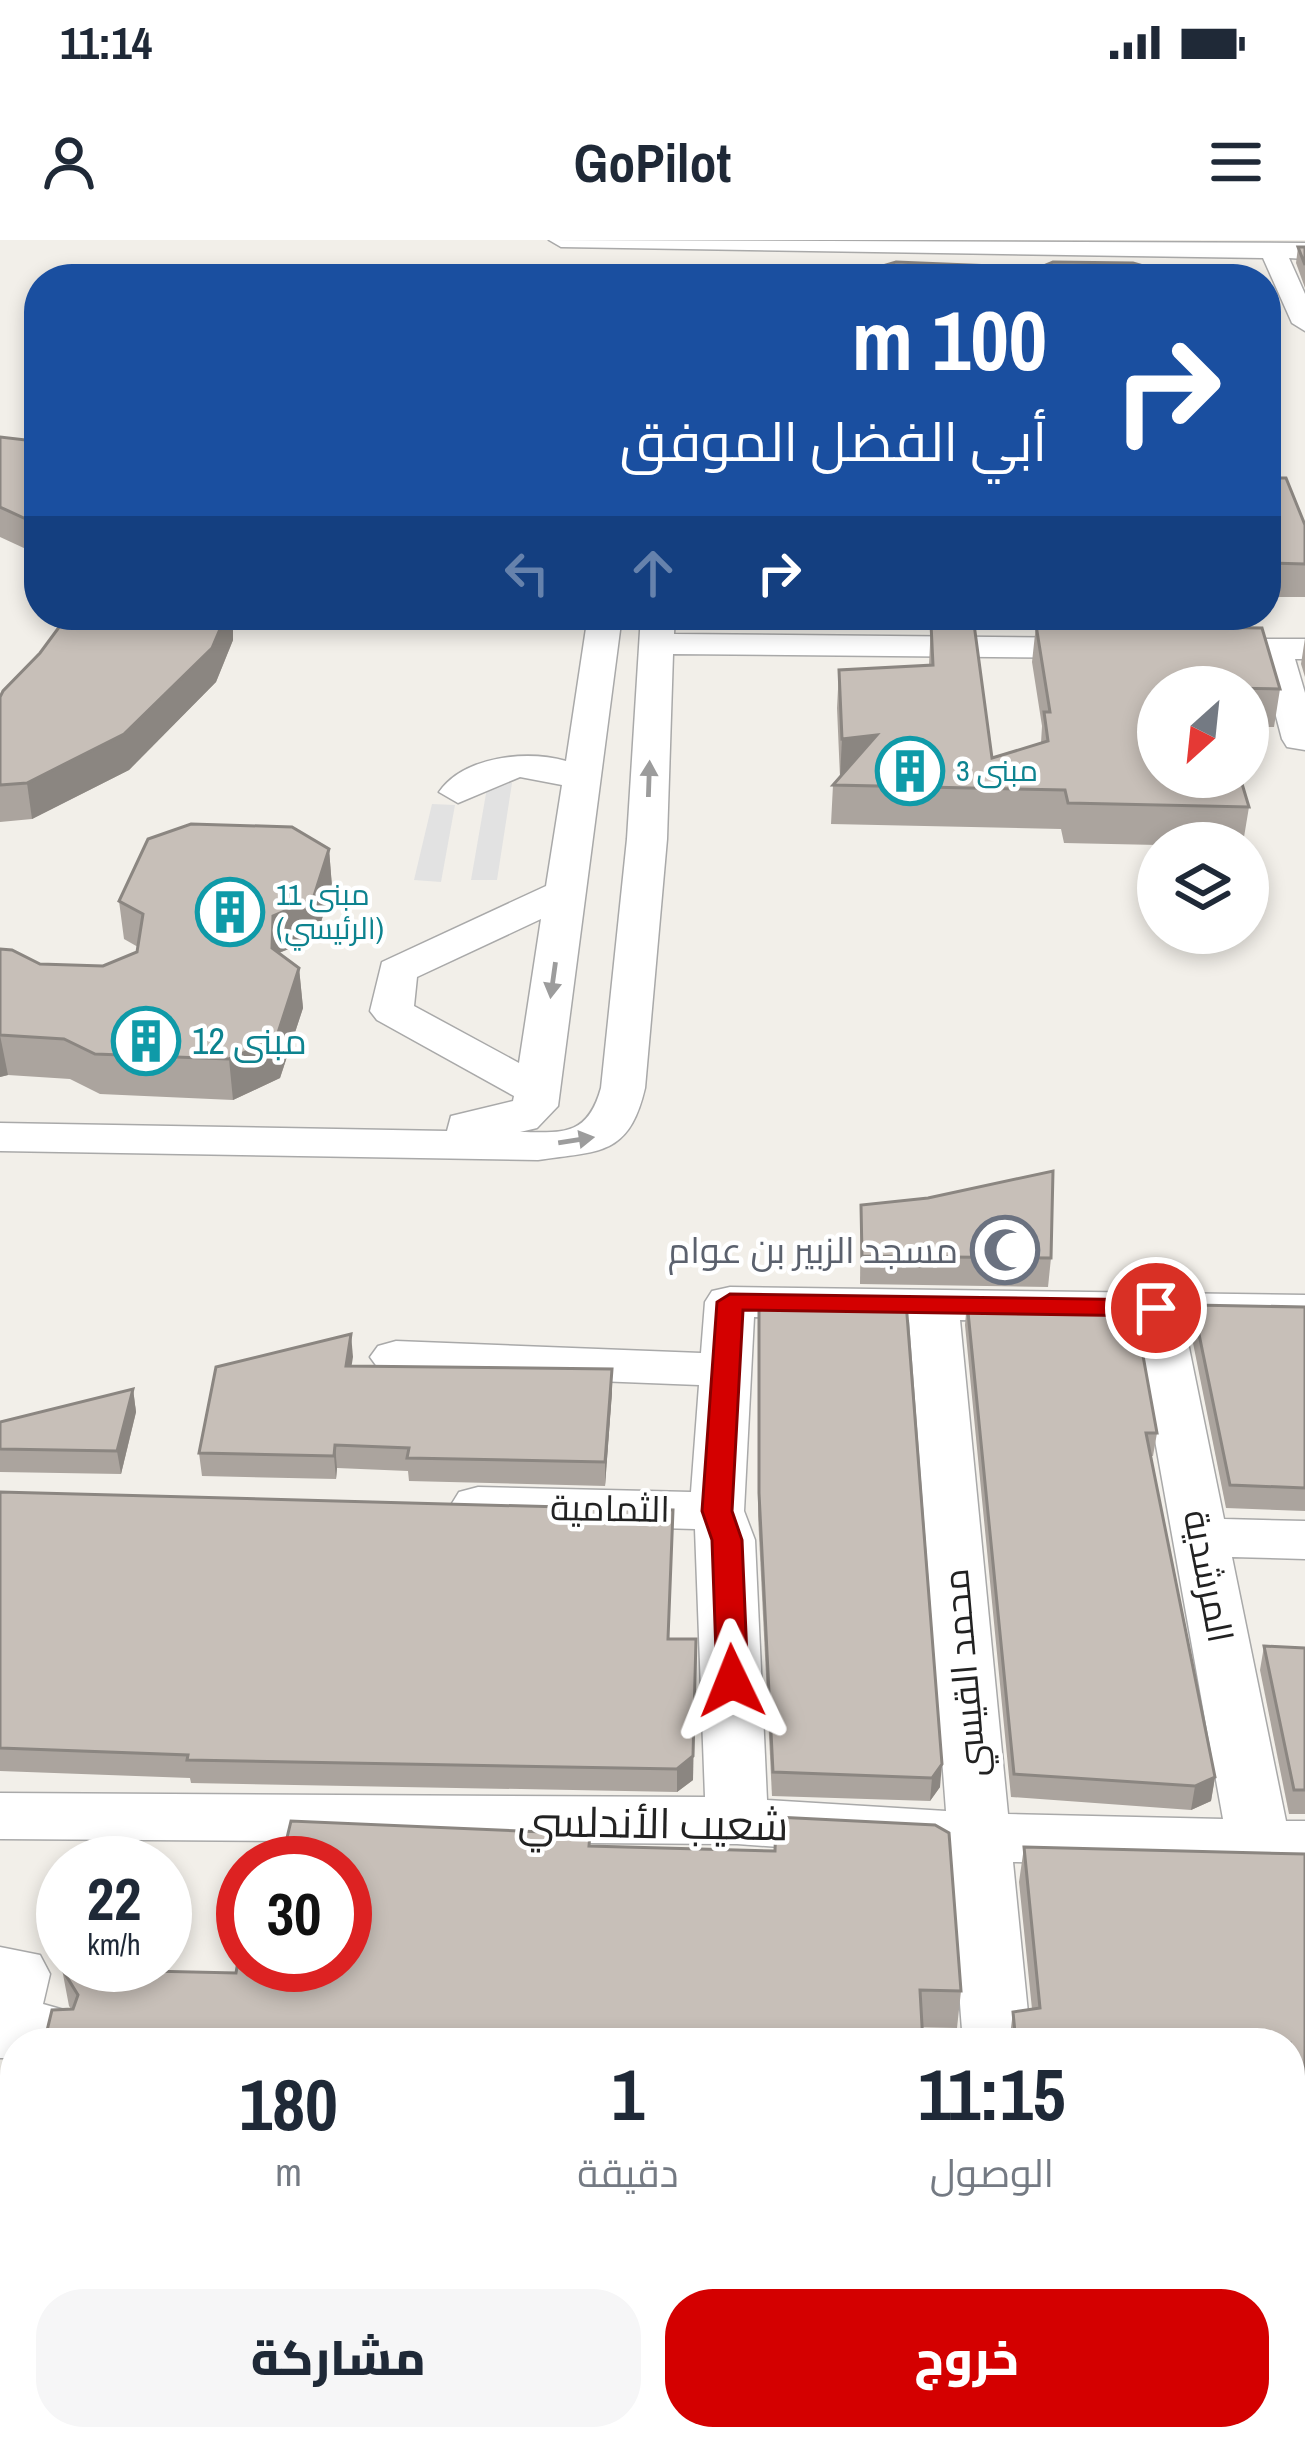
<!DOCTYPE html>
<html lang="ar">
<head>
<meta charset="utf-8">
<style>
  :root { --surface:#fff; --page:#f6f6f7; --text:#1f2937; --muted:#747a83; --accent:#d40000 }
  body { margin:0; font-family:"Archivo Narrow",Cairo,sans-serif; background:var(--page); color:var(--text); direction:rtl; height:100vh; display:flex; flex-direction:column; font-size:45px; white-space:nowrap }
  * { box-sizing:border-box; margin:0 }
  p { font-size:39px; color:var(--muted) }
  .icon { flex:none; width:66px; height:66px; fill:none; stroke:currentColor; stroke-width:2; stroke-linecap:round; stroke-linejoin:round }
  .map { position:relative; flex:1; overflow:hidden; direction:ltr }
  .sheet { position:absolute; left:0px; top:1788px; width:1305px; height:423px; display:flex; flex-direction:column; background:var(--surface); border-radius:48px 48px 0 0; box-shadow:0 6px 18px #0003; direction:rtl }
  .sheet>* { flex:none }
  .hud { position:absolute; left:24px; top:24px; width:1257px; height:366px; border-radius:48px; box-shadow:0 6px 18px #0003; direction:rtl; background:#1a4fa0; color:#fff; overflow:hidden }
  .needle { width:78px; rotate:207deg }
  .tools { position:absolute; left:1137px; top:426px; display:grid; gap:24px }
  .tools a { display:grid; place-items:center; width:132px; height:132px; border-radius:50%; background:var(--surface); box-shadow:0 6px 18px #0003; font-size:60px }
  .speed { position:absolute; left:36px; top:1596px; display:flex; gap:24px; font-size:60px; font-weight:700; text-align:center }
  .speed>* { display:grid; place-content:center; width:156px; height:156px; border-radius:50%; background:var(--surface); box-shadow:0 6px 18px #0003; line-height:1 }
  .speed small { font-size:30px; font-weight:400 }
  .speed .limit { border:18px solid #d22; background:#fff; color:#111 }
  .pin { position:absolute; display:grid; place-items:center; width:102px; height:102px; color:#fff; margin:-51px; border:6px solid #fff; border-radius:50%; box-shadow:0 3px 12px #0007 }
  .me { position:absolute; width:132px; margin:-66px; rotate:358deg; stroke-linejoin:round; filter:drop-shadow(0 0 9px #0008) }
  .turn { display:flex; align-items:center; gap:42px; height:252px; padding:0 36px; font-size:54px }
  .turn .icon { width:156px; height:156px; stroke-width:2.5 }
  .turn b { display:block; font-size:84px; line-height:102px }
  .lanes { display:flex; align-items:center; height:114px; padding:0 36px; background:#0003; justify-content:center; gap:60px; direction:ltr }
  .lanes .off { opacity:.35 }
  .eta { display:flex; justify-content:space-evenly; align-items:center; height:204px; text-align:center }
  .eta b { font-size:72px; font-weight:800; line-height:84px }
  .cta { display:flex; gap:24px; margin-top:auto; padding:24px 36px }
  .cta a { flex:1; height:138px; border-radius:48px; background:var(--accent); color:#fff; font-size:48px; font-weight:800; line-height:138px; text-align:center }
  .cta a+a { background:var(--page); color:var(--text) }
  .status { display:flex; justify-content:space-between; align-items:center; height:84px; padding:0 60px; background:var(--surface); direction:ltr }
  .status svg { height:33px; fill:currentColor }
  header { display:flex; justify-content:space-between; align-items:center; height:156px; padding:0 36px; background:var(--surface); font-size:54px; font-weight:800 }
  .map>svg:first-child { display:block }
</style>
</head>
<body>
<div class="status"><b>11:14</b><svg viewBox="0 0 49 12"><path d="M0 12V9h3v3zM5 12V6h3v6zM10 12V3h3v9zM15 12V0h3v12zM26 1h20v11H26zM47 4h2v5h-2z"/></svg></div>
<header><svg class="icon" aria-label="menu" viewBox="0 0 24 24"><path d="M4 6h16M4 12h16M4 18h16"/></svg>GoPilot<svg class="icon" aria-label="person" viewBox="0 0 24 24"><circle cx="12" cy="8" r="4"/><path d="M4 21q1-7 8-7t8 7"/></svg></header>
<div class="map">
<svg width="1305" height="2209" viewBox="0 0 1305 2209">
  <rect width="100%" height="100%" fill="#f2efe9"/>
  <!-- parking -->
  <g fill="#e2e2e2">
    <path d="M488,542L512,543L497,640H471Z"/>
    <path d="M432,564L455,565L441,642L414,640Z"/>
  </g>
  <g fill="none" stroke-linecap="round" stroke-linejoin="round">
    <!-- minor casing -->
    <g stroke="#a9a9a9" stroke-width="3">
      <g id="minor">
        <path d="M549,0L1305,3V19L1289,18L1305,54V91L1292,83L1263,18L561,7Z"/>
        <path d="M588,375H622L558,866L537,888L520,892C565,893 588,895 601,848L627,599L641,375H675L674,394L1104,398L1121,408L1104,418L673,414L667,599L645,848C629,916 600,911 538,920L0,911V883L447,891L451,876L513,861L514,856L377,780L370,771L382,722L546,646L562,545L520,537L458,563L439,552C464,516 527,510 566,521ZM541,679L519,823L414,766L417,737Z"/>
        <path d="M1201,399H1305V419H1295L1305,453V510L1287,507L1282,499L1261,419L1189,416L1184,409L1189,402Z"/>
        <path d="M730,1047L1305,1055V1085L1184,1083L1224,1279L1305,1281V1319L1232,1317L1286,1581H1305V1629L1013,1622L1031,1803H963L949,1619L737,1604L0,1599V1553L705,1557L695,1289L478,1283L459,1278L451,1265L459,1252L478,1247L691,1252L699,1145L396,1133L378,1128L370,1117L378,1106L396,1101L701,1113L705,1062L712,1051ZM754,1077L909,1080L946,1571L767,1560L755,1300L744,1271ZM960,1080L1134,1083L1223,1579L1008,1574Z"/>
        <path d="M0,1707L40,1715L50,1734L43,1764L71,1772L81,1791L78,1803H15V1818H0Z"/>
        <path d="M15,1878V1952L0,1947V1884Z"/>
        <rect x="1290" y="1907" width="15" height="60"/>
        <path d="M0,1979L15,1980V2044L0,2043Z"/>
        <path d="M1290,2026L1305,2027V2093L1290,2092Z"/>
      </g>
    </g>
    <!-- major casing -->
    <g stroke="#a06b00" stroke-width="3">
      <g id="major">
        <path d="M0,2069L15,2070V2158L0,2157Z"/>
        <path d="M1290,2112L1305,2113V2203L1274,2196H1290Z"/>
      </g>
    </g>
    <!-- minor -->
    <use href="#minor" fill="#fff" fill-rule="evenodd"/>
    <!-- major -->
    <use href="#major" fill="#fcd6a4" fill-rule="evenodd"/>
  </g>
  <!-- wall -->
  <g fill="#aba49e">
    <path d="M1298,7H1305V48L1296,23Z"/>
    <path d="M39,196V315L0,297V197L34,201Z"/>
    <path d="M1266,238L1305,285V357H1266Z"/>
    <path d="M340,375H497L342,386Z"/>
    <path d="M931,384L992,518L1041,503L1042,486L1032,422L1036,385L1280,449L1274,487H1248V447H1158L1249,567L1243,603H1158V605L1064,603L1061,589L831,584L833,545L840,537L837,468L839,430L929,425Z"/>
    <path d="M1305,398V437L1301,424Z"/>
    <path d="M233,400L216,442L129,530L32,579L0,582V457L40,413Z"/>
    <path d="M329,609L332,647L316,698L279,713L299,728L303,768L280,838L233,860L100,854L70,839L8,835L0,837V709L40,724L103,726L137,712L138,707L124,699L119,661Z"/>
    <path d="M928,958L1051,1018L1048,1047L860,1044L861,965Z"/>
    <path d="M967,1062L1157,1193L1153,1216H1151L1215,1537L1211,1561L1191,1570L1011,1557L965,1085Z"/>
    <path d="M1193,1065L1305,1067V1271L1226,1268L1190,1088Z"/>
    <path d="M758,1087L940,1547L930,1561L772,1556L758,1276Z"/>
    <path d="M351,1094V1126L612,1129V1152L605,1246L409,1241L408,1231L337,1228L336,1239L202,1236L199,1213Z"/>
    <path d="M133,1149L136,1172L121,1234L0,1232V1182Z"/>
    <path d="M0,1252L669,1399L693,1540L677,1552L191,1543L190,1538L0,1531Z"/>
    <path d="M1264,1406L1305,1408V1574H1289L1260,1430Z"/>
    <path d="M590,1606L961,1751L957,1788L72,1770L69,1766L62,1729L236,1733L243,1725Z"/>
    <path d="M1024,1607L1305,1614V1877H1290V1803H1009L1013,1772L1032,1769L1019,1642Z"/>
  </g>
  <!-- shaded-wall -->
  <g fill="#8b8681">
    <path d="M226,375H233V400L216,442L129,530L32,579L27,543Z"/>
    <path d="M877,495L840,537L842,499Z"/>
    <path d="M329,609L332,647L316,698L276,714L272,708L273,676Z"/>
    <path d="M299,728L303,768L280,838L233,860L229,819Z"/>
    <path d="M0,795L8,835L0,837Z"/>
    <path d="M351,1094L353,1117L348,1148L346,1126Z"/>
    <path d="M612,1129V1152L605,1246V1222Z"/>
    <path d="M133,1149L136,1172L121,1234L117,1211Z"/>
    <path d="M335,1205L337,1228L336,1239L334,1216Z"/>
    <path d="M696,1405L693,1540L677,1552V1529Z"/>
    <path d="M942,1524L940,1547L930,1561L932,1538Z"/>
    <path d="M1215,1537L1211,1561L1191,1570L1195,1546Z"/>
  </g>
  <!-- building -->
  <g fill="#c7bfb8" stroke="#8b8681" stroke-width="3">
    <path d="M1298,7H1305V25Z"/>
    <path d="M896,22L1039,28L1053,22L1133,23L1154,29L1158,39H881L879,27Z"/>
    <path d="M39,196V285L0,267V197L34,201Z"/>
    <path d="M1266,238H1286L1305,285V324L1266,323Z"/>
    <path d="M68,375H226L212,408L124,494L27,543L0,545V457L3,451L40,413Z"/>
    <path d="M931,384H974L992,518L1048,501L1044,472H1050L1036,385L1262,388L1280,449L1158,447V537H1240L1249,567L1068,563L1065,550L833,545L877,495L842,499L839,430L933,425Z"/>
    <path d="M191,584L292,587L329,609L313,659L273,676L272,708L299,728L276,799L229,819L95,814L64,799L0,795V709L12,710L40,724L103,726L137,712L143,674L119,661L148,599Z"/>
    <path d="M1053,931L1051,1018L862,1016L861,965L928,958Z"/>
    <path d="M766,1059L906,1062L942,1524L932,1538L773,1532L759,1253V1064Z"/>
    <path d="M967,1062L1123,1065L1136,1077L1157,1193H1146L1215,1537L1195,1546L1014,1534Z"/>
    <path d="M1193,1065L1305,1067V1248L1230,1245Z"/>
    <path d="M351,1094L346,1126L612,1129L605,1222L407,1218L409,1208L335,1205L334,1216L199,1213L216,1127Z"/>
    <path d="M133,1149L117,1211L0,1209V1182Z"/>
    <path d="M0,1252L673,1270L668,1399H696L693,1516L677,1529L187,1520L188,1515L0,1508Z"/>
    <path d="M1264,1406L1305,1408V1550H1294Z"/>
    <path d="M776,1577L935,1585L949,1593L961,1751L920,1750L923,1803H44L52,1770L73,1769L78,1755L62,1729L236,1733L240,1709H243V1725H345V1623H281L291,1581L590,1594L589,1606L775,1611Z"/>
    <path d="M1024,1607L1305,1614V1842L1290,1841V1803H1016L1013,1772L1040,1768Z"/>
  </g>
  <!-- one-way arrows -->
  <defs><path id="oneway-solid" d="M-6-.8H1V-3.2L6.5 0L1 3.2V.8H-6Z" transform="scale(3)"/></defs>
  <g fill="#9c9c9c">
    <use href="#oneway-solid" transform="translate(649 539) rotate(-88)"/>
    <use href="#oneway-solid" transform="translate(553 740) rotate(98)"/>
    <use href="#oneway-solid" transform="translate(576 900) rotate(-9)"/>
  </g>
  <!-- route -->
  <path fill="#d40000" stroke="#8a0000" stroke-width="3" d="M730,1054L1156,1060L1170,1068L1156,1076L743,1070L732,1271L742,1300L748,1441L732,1452L717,1441L712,1300L702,1271L717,1062Z"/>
  <!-- icons -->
  <defs>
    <g id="building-ring" transform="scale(3.45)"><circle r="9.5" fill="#fff" stroke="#0f9aa8" stroke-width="1.5"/><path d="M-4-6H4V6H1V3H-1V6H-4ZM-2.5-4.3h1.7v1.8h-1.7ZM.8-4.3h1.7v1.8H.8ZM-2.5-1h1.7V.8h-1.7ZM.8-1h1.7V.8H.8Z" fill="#0f9aa8"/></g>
    <g id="mosque-ring" transform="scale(3.45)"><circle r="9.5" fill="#fff" stroke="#6b7280" stroke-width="1.5"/><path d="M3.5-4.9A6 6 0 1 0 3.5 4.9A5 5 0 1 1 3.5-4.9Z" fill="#6b7280"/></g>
  </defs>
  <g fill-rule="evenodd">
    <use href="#building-ring" x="910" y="531"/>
    <use href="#building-ring" x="230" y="672"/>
    <use href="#building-ring" x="146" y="801"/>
    <use href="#mosque-ring" x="1005" y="1010"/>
  </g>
  <g text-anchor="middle" stroke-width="9" stroke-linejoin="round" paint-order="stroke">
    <!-- far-culture labels -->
    <g font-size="30" fill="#0d838f" stroke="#fff" text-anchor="start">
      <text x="956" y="541">مبنى 3</text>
      <text x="276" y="665">مبنى 11<tspan x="276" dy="34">(الرئيسي)</tspan></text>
    </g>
    <!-- culture labels -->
    <g font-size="36" fill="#0d838f" stroke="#fff" text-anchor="start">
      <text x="192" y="814">مبنى 12</text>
    </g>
    <!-- worship labels -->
    <g font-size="36" fill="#5b616d" stroke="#fff" text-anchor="end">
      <text x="958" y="1023">مسجد الزبير بن عوام</text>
    </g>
    <!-- street labels -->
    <g font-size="36" fill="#222" stroke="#fff">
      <text transform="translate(610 1268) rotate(1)" y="13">الثمامية</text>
      <text transform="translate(1209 1336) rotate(79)" y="13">المرشدية</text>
      <text transform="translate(964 1433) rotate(-95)" y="13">محمد القيسي</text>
    </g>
    <!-- near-street labels -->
    <g font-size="42" fill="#222" stroke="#fff">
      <text transform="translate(653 1583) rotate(1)" y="15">شعيب الأندلسي</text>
    </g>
  </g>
</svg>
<div class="tools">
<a><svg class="needle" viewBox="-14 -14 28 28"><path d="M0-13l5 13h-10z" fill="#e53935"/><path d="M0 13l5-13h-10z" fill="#747a83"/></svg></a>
<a><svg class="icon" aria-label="layers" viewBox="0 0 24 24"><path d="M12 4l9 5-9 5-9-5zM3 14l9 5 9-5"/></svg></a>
</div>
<div class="speed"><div>22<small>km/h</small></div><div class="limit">30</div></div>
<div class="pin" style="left:1156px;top:1068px;background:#d93025"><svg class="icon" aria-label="arrive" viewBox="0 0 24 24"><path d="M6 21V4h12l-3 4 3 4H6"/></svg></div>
<svg class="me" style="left:732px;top:1441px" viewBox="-20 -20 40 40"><path d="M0-17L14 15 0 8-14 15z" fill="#d40000" stroke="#fff" stroke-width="4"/></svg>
<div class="hud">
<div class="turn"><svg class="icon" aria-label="right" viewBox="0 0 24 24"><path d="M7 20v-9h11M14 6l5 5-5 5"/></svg><div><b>100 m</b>أبي الفضل الموفق</div></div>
<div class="lanes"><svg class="icon off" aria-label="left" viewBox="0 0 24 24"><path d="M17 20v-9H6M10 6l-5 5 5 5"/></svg><svg class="icon off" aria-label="ahead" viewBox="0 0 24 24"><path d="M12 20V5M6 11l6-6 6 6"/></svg><svg class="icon" aria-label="right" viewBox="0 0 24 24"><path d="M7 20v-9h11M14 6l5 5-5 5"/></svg></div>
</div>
<section class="sheet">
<div class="eta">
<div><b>11:15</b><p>الوصول</p></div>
<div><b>1</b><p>دقيقة</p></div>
<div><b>180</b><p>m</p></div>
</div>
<div class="cta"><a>خروج</a><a>مشاركة</a></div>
</section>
</div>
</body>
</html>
